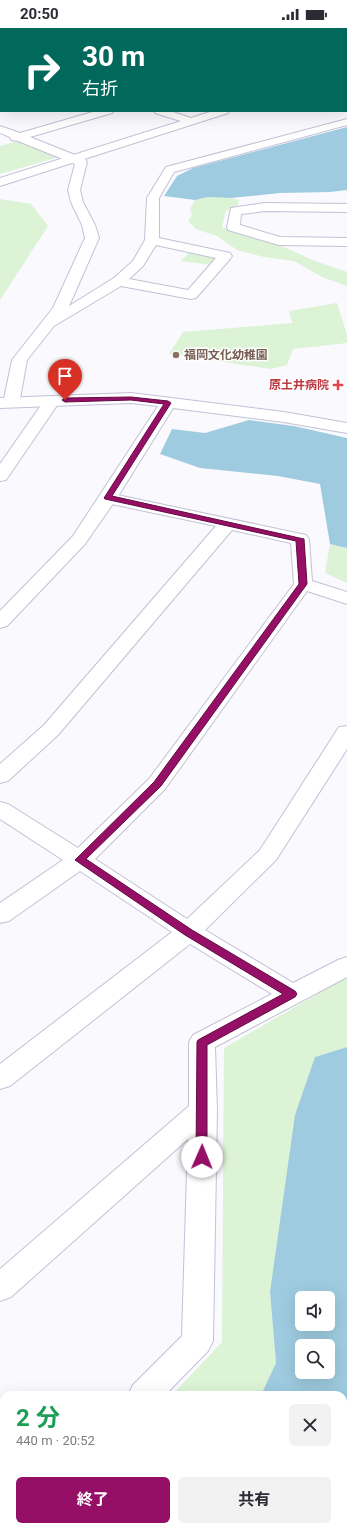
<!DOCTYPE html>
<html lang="ja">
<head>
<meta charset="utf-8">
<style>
  :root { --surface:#fff; --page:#f2f2f3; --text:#2b2b33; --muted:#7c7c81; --accent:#960f66 }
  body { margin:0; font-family:Roboto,"Noto Sans JP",sans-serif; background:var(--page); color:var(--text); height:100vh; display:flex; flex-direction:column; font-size:15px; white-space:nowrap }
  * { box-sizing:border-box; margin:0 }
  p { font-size:13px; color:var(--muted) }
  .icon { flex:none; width:22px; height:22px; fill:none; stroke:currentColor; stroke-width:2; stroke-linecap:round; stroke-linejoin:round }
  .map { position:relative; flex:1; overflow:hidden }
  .details { position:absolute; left:0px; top:1363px; width:347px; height:140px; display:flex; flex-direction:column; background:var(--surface); border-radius:12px 12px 0 0; box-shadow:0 4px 16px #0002 }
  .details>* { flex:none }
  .banner { position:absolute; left:0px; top:0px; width:347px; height:84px; box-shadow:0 4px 16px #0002; background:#00695c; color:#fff; overflow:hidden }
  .controls { position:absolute; left:295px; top:1263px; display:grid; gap:8px }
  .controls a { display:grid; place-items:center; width:40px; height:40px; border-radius:6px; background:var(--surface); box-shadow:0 4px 16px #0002; font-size:20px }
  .pin { position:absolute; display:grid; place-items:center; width:34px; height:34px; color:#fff; margin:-41px -17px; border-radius:50% 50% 50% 0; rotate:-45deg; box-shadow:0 0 4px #0007 }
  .pin .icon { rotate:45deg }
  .me { position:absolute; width:44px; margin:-22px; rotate:1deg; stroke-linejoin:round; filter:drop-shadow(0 0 3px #0008) }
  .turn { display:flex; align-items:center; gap:14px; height:84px; padding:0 16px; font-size:18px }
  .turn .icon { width:52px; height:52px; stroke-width:2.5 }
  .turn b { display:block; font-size:28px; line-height:34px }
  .round { display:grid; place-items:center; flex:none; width:42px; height:42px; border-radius:6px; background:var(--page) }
  .headline { display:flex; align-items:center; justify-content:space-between; height:68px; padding:0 16px }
  h1 { font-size:24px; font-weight:700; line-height:30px; color:#1e9e55 }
  .cta { display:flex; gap:8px; margin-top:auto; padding:8px 16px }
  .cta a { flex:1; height:46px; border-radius:6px; background:var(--accent); color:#fff; font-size:16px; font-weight:700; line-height:46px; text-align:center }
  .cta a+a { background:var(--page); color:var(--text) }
  .status { display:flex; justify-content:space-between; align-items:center; height:28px; padding:0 20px; background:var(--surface); direction:ltr }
  .status svg { height:11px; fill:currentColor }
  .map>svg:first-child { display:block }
</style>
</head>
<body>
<div class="status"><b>20:50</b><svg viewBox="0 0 49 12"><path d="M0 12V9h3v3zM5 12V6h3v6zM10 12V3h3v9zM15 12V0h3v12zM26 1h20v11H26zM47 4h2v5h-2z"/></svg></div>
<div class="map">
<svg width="347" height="1503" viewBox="0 0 347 1503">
  <rect width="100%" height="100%" fill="#faf9fe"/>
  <!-- green -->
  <g fill="#dcf3d6">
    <path d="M18,113L59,129L0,146V118Z"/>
    <path d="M208,169L231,170L239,172L238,177L226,183L222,199L286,220L315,233L347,244V258L322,249L294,233L264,229L237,222L217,208L196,201L188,193L192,187L190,181L195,172Z"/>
    <path d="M0,171L31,176L48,198L0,272Z"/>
    <path d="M191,223L218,230L211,237L181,233Z"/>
    <path d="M337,275L347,307V315L293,321L287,337L271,341L169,326L183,304L292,295L289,283Z"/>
    <path d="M330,516L347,520V555L325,545Z"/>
    <path d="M347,949V1019L315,1029L270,1264L276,1335L261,1367H172L222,1314L224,1020Z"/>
    <path d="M49,1499H162L159,1503H45Z"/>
  </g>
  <!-- water -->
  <g fill="#9ecbe0" fill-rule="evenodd">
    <path d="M347,99V162L330,164L280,165L231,170L208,169L195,172L164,168L177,148L193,140Z"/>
    <path d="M249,392L294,398L347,410V520L330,516L320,456L278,448L200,440L160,426L172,401L205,405Z"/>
    <path d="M347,1019V1503H159L162,1499H343V1367H261L276,1335L270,1264L295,1087L315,1029ZM302,1270H328V1296H302ZM302,1318H328V1344H302Z"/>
  </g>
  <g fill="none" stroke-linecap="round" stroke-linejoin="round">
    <!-- street casing -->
    <g stroke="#c3c1d6" stroke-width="2">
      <g id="street">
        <path d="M0,0H10L11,1H1V3Z"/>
        <path d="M91,0H103L104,1H92Z"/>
        <path d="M147,0H160L146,1Z"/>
        <path d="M239,0H252L238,1Z"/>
        <path d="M282,0H294L295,1H283Z"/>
        <rect x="346" y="10" width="1" height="6"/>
        <rect x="0" y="27" width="1" height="6"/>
        <rect x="0" y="63" width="1" height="6"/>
        <path d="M96,83H113L112,85L30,109L85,131L87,134L80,162L83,174L95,197L99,210L69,278L114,250L133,233L145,212L147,170L166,139L347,91V97L174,144L159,170V210L230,225L232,228L230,231L196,270L191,271L121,258L54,298L27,332L19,376L17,379H5L3,376L12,332L53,280L85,210L82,197L71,174L68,162L75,136L18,113L11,112L10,109L0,105V98L20,105ZM156,217L216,230L188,262L129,251L143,238Z"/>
        <path d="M154,83H170L194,91L196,93L190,96L155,85Z"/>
        <path d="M265,175L347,176V184L265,183L241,186L240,197L280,209L347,210V218L279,217L228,202L227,199L231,180Z"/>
        <path d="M52,368L58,370L60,373L6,452L0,453V436L46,370Z"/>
        <path d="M108,465L306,507L309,511L312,553L347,564V576L307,563L165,761L95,831L187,891L260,822L339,699L347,698V721L276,832L205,902L293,955L338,932L347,929V949L215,1019L217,1082L213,1313L208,1323L165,1367H128L133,1357L182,1308L188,1111L11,1269L0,1273V1241L189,1078V1014L193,1007L272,966L190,916L10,1058L0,1061V1036L172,904L80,843L9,893L0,895V875L63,832L0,791V774L8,776L78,820L149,751L294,556L291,515L232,502L58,707L8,753L0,755V736L44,697L216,498L102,474L99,470L102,466Z"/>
        <path d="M4,1486V1499H30L28,1503H0V1488Z"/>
      </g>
    </g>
    <!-- secondary casing -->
    <g stroke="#c3c1d6" stroke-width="2">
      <g id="secondary">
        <rect x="346" y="42" width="1" height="6"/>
        <path d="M213,83H229L228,85L0,158V150Z"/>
        <path d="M131,365L284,384L347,395V405L284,394L173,380L117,470L85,516L7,598L0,600V583L73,508L158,378L131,375L0,380V370Z"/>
      </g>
    </g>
    <!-- street -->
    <use href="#street" fill="#fff" fill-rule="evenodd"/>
    <!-- secondary -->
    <use href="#secondary" fill="#fff" fill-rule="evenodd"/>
  </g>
  <!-- route -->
  <path fill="#960f66" stroke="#620a42" d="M131,369L168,373L171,375L112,468L304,511L307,556L161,758L86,831L192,902L295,963L297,966L295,969L207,1017V1129L206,1132H197L196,1129L197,1014L198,1012L283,966L185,907L75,832L154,754L299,556L296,513L105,471L104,470L164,376L131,372L65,374L62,372L65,370Z"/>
  <!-- markers -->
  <circle fill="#8d6e63" stroke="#fff" stroke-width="1.5" cx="176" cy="327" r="4"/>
  <path fill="#e0444e" stroke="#fff" stroke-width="1.5" d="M336 351h4v4h4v4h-4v4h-4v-4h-4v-4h4z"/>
  <g text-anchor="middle" stroke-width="3" stroke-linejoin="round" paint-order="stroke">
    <!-- far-education labels -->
    <g font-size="12" font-weight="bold" fill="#785e54" stroke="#fff" text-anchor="start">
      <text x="184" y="331">福岡文化幼稚園</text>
    </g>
    <!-- far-health labels -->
    <g font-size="12" font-weight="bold" fill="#be3a42" stroke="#fff" text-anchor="end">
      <text x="329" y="361">原土井病院</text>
    </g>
  </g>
</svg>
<div class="controls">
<a><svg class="icon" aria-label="sound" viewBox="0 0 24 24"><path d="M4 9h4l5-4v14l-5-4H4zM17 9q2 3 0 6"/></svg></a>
<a><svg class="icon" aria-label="search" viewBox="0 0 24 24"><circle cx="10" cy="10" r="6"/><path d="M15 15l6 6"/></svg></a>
</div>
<div class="pin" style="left:65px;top:372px;background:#d93025"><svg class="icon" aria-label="arrive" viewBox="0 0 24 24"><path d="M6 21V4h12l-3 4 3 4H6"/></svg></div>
<svg class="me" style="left:202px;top:1129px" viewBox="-20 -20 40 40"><circle r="19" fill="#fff"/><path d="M0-13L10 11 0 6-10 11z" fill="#960f66"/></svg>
<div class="banner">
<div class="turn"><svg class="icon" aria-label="right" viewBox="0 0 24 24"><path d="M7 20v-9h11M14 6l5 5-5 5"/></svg><div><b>30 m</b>右折</div></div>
</div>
<section class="details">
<div class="headline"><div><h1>2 分</h1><p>440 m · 20:52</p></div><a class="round"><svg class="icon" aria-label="close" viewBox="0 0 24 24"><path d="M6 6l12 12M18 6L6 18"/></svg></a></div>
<div class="cta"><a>終了</a><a>共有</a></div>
</section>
</div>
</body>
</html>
